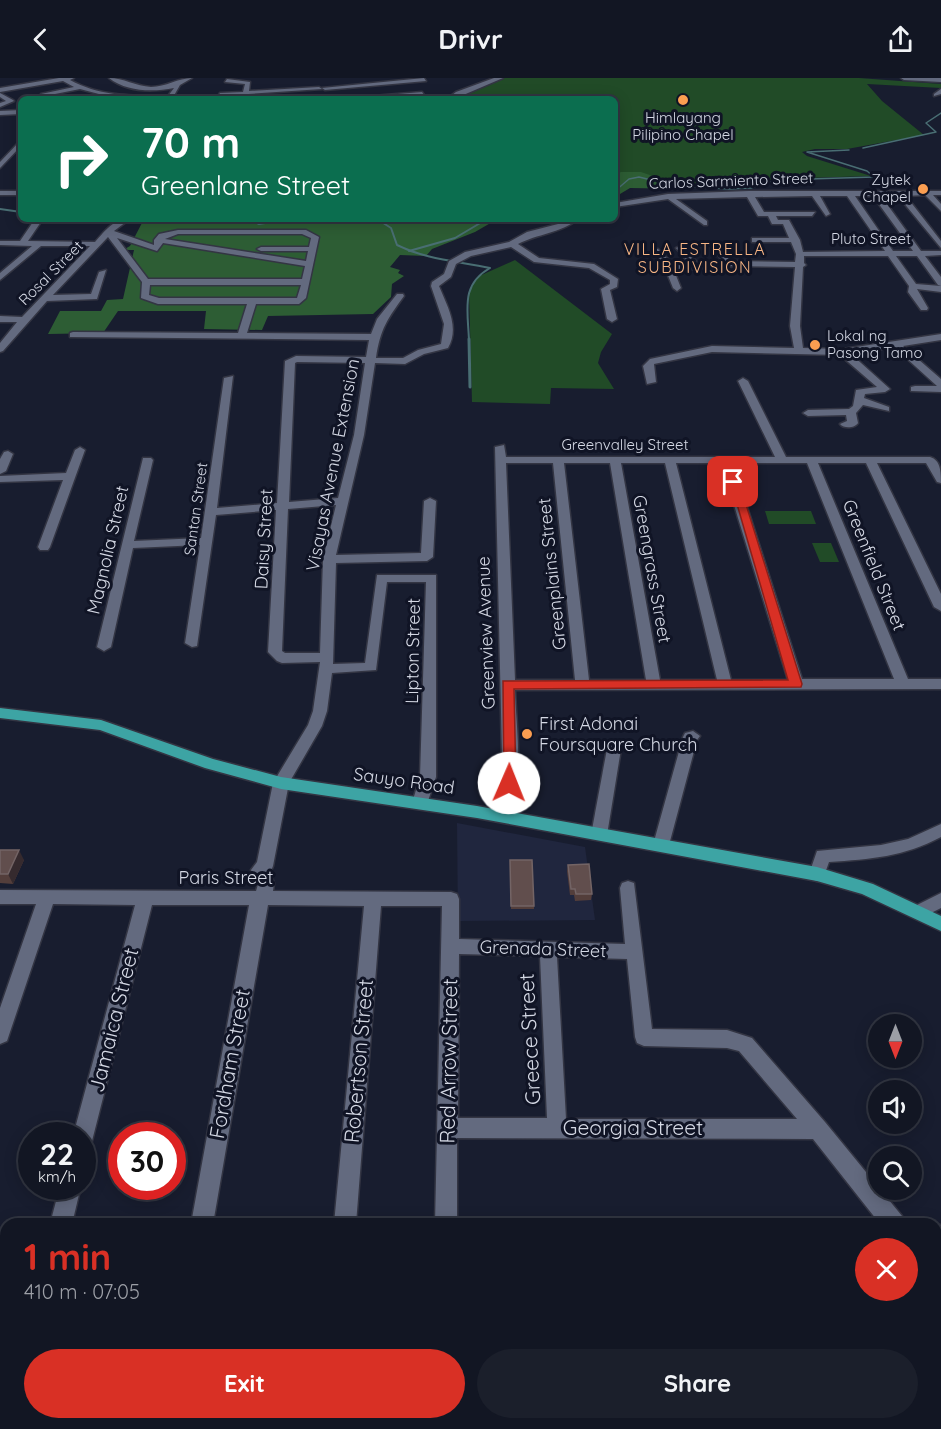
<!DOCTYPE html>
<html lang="en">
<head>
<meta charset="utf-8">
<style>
  :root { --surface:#121623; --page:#1b1f2b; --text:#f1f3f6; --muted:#9c9fa6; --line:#313541; --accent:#d93025 }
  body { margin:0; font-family:Quicksand,sans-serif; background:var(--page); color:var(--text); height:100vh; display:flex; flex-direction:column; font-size:22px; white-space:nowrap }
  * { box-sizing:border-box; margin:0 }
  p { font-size:20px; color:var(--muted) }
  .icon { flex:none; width:33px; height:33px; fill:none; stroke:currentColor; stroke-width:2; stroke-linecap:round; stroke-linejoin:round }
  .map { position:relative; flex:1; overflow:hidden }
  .side { position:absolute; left:0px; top:1140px; width:942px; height:212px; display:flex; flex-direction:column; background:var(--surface); border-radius:18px 18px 0 0; box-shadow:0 3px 15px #0003,0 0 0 2px var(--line) }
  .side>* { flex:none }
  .guide { position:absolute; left:18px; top:18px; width:600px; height:126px; border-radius:9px; box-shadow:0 3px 15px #0003,0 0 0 2px var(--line); background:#0b6e4f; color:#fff; overflow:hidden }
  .needle { width:39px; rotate:180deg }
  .controls { position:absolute; left:868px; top:936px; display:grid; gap:12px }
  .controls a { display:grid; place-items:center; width:54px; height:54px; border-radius:50%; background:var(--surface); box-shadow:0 3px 15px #0003,0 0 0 2px var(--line); font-size:30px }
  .speed { position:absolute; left:18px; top:1044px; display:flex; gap:12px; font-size:30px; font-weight:700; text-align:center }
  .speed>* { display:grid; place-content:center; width:78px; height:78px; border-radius:50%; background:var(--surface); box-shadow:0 3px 15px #0003,0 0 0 2px var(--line); line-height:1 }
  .speed small { font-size:15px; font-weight:400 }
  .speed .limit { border:9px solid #d22; background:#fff; color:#111 }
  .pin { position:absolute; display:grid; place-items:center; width:51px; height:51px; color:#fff; margin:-26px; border-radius:12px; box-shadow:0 3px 9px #0006 }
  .me { position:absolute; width:66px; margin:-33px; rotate:1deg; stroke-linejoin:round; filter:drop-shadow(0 0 4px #0008) }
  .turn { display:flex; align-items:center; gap:21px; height:126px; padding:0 24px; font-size:27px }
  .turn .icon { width:78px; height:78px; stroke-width:2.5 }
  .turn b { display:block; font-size:42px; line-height:51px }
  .round { display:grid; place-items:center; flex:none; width:63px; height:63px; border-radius:32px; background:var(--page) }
  .head { display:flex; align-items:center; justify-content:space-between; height:102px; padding:0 24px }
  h1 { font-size:36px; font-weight:700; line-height:45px; color:var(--accent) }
  .cta { display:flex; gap:12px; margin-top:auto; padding:12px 24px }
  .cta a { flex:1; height:69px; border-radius:36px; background:var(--accent); color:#fff; font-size:24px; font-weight:700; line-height:69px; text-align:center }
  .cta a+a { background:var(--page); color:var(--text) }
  header { display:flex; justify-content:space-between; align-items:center; height:78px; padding:0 24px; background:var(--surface); font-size:27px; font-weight:700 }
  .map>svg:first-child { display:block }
</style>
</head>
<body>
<header><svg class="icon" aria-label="back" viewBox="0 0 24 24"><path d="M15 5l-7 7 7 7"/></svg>Drivr<svg class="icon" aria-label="share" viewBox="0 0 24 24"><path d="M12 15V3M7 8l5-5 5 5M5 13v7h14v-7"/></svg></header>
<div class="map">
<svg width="941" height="1351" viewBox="0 0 941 1351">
  <rect width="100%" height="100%" fill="#181d2f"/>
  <!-- built -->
  <path fill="#20263e" d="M457,745L585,769L595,842L458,843Z"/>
  <!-- green -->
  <g fill="#214b27">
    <path d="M503,0H859L941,6V10L867,6L882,23L924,57L847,71H815L802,74L807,78L871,98L772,101L750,109L733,110L695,109L660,101L615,105V21H462L460,16Z"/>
    <path d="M515,182L612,256L601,274L598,285L614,311L551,310L550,326L472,324L469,214L477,199Z"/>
    <path d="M765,433H811L816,446H769Z"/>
    <path d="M812,465H831L839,484H820Z"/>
  </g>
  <!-- forest -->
  <g fill="#2d5d34">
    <path d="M621,94H641L691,111L630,110L615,119V96Z"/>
    <path d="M144,141H161L162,143L174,141H520L494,143L475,154L432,171L426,178L400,177L390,189L400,192L398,195L404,198L392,206L391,219L373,236L268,238L262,252L204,251L206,233H118L103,255L48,256L60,233H101L107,222L123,221L134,172H123L130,168Z"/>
  </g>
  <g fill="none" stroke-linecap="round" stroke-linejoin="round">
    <!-- stream-far2 -->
    <g stroke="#496e73" stroke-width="1.5">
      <path d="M863,70L936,54L926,45L941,35"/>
      <path d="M615,113L629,101L639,99L676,108L729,111L751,110L777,102L874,99L867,93L807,74L849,72"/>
    </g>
    <!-- stream-far1 -->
    <g stroke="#496e73" stroke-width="2">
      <path d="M0,131L21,134"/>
      <path d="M249,141L259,146L290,141"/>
      <path d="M377,141L391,150L397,167C427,182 458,183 490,190C460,207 468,232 469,263"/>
      <path d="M409,173L455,160L487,141"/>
    </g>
    <!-- stream -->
    <path stroke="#496e73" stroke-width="3" d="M469,261L470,309"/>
    <!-- minor-tunnel -->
    <path stroke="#34394a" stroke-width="17" stroke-dasharray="17 8" stroke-linecap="butt" d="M257,805L259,792"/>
    <!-- minor casing -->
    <g stroke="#333543" stroke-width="3">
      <g id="minor">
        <path d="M59,0H74L70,2C101,19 134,18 168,18L174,10C153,14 127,14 109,0C123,0 136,8 151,9C166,9 178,0 192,0L180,7L172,21L114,20L80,11L50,17L55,21H48L41,16L74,9L63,3L0,14V10Z"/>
        <path d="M424,0L426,3L325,12L322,10Z"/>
        <path d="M494,0H503L454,21H447L456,14Z"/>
        <path d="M901,0H941V4L904,2Z"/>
        <path d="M227,1L250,4L249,13L319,9L322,11L218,18L220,15L243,14L245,6L225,4Z"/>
        <path d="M941,11V16L934,18V16Z"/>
        <path d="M422,14L424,17L358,21L361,19Z"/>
        <path d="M0,15L13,22L14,23L0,29V25L6,23L0,19Z"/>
        <path d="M21,32V36L0,37V33Z"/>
        <path d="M21,62V68L0,90V84Z"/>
        <rect x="0" y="113" width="21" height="4"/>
        <path d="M749,113H941V117H933L941,126V133L925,117L906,118L941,163V170L898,118H881L921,173H941V177L925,178L941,199V208L938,207L917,178H896L916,206L941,208V214L917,211L928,230L927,232H921L908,214L909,208L888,178H804V185L806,187L803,189L800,248L803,270L843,271L941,256V262L903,268L941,301V314L911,313V309L915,308H937L894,269L851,276L890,311L885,314L865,316L864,320L889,329V333L863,327L856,335L858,345C855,350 844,351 840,346L847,343L846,337L808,338L803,335L808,332L849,331L853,328L856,312L877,309L840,277L712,274L654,286L656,304L647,306L643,288L650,281L712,268L794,270L790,248L795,189L727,188L677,193L675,195L681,210L677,213L673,210L667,195L670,191L652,175V171H658C669,183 673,188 690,186L676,170L680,168L698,185L722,183L712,167L716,165L730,183L795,184L796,176L791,164H752V160H789L783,146H772L768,138H758L747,119L676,121L707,143V147H704L668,121L615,129V125L668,116ZM812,118L826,138L830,136L820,118H847L885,173L803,174L800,162L789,142H778L776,138H812L815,134H764L755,119ZM855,118H873L913,173H893Z"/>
        <path d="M35,141H43L28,163L95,164C106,152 113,141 130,141L114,153L154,167V162L159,156L178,152H306L319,159L306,220L299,226H256L247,255L371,256L377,241L397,216H403L404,218C388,240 380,251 376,280H403L418,272L441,266L444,246L431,208L432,204L444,196L449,183L465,174L509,164L527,154L558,146L568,141H578C561,155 537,156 518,166L539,180L594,186L618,201L617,209L610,212L617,241L612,244L607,241L601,211L610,206V202L589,190L534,184L511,169L471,178L456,186L451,199L439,208C447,228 460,249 448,270L424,276L405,286L375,285L364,357L336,477L421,475L424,423L430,420L436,423L433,479L427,483L336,485L333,586L365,585L377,497H436V699L426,729H414L412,725L420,699L426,504H387L376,592L332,595L327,633L322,648L289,705L273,788L271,793L259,799L253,797L251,792L257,784L273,705L308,647L313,633L320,584L282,585L277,583L268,574L276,432L216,437L197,568L192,569L185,565L200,467L133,470L111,569L104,573L97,569L143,380H151L153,382L134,463L201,460L224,300L233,298L217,430L277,425L285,283L296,278L366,279L369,262L70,259V255L73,254L238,255L247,226H158L141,220L142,204L108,159L53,217L91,216L99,194L106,192L97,221L47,223L3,273L0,274V265L17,244H0V238L22,239L90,168H41L0,202V195L32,168L0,167V163H20ZM178,156H302L311,160L309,169H261L257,171L261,173H308L306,183L165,161ZM117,160L157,173L163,165L305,188L302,201H148ZM150,207H301L297,220H159L149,217ZM297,284L365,285L354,357L338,420L289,424L295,285ZM336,427L323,481L320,575H285L282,573L288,431Z"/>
        <path d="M743,300L748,303L786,379H930C941,382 941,395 941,405L937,404L926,385H877L941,516V533L934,529L866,385H818L908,601H941V611L515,612C516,649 525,709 508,742H496L494,738L500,714L502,678L495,369L504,367L506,379H775L738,303ZM506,385H553L575,602H515ZM564,385H610L646,602H589ZM621,385H665L717,602H660ZM676,385H721L788,602H731ZM733,385H807L894,601H802Z"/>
        <path d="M80,369L85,372L50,469L48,472H40L38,469L63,402L0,404V398L66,395L75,372Z"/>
        <path d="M8,373L13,376L6,393L0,396V381L4,374Z"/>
        <path d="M693,653L700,658L697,662L669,767L667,772L661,773L655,772L653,767L683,659L685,655Z"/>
        <path d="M614,666L621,671L607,757L605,761H593L591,757L607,671Z"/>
        <path d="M941,746V759C903,779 871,781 829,784L823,801L817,803L811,801L809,796L817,773L881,767L908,761Z"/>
        <path d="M266,798L272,800L274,805L273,813L451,814L457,816L459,821V861L625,866L620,810L622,805L628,803L634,805L652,951L727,952L752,960L825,1044L902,1138L905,1146H880L813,1061L457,1060V1146H435L442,828H381L356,1146H334L364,828L268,827L213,1146H191L249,827H152L92,1063L89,1070L82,1073V1058H73L135,827L53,826L9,957L7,963L0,966V930L36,826H0V812L256,813L260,800ZM459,876L540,878L547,1040H458ZM557,879L627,881L635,959L637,965L644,968L727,970L739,973L797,1041H566Z"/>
        <path d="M941,815V830L919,841L913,839L910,834L913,829Z"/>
        <path d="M60,1108H81L72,1146H50Z"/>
        <rect x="936" y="1147" width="5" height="22"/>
        <path d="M936,1186L941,1188V1215L936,1213Z"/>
        <path d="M6,1336V1346H22L20,1351H0V1341Z"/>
        <path d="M156,1346H180L179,1351H155Z"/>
        <rect x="315" y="1346" width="24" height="5"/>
        <rect x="432" y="1346" width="24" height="5"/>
        <rect x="560" y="1346" width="24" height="5"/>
        <path d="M686,1346H710L711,1351H687Z"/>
        <path d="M818,1346H842L843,1351H819Z"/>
      </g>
    </g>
    <!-- major casing -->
    <g stroke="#333543" stroke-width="3">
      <path id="major" d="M0,630L101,642L213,681L281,699L477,728L817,789L873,806L941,838V853L862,816L817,803L477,740L281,711L205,690L100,652L0,640Z"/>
    </g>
    <!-- minor -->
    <use href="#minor" fill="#636a7f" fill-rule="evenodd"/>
    <!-- major -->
    <use href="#major" fill="#3da4a4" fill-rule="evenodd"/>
  </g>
  <!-- wall -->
  <g fill="#533e3b">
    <path d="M0,772L24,782L13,806L0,805Z"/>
    <path d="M510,782L534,828V831H511Z"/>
    <path d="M568,787L592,816L591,822L575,823L574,817H570L567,793Z"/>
  </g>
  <!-- shaded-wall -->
  <path fill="#352a2e" d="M19,772L24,782L13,806L8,796Z"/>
  <!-- building -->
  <g fill="#614e4d" stroke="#736465" stroke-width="1.5">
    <path d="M0,772H19L8,796H0Z"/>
    <path d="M510,782H532L534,828H511Z"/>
    <path d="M589,786L592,816H576L575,811H571L568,787Z"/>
  </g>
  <!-- route -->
  <path fill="#d93025" stroke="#8d1f18" stroke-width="1.5" d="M730,402L739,404L802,606L801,609L514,611L516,705L514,709H504L503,603L788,602Z"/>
  <!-- markers -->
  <g fill="#fb9e51" stroke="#101425" stroke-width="2">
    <circle cx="683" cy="22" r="6"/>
    <circle cx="923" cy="111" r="6"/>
    <circle cx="815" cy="267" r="6"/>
    <circle cx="527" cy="656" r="6"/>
  </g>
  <g text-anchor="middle" stroke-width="6" stroke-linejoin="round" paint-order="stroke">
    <!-- far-poi labels -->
    <g font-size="15" fill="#d4d8e4" stroke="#101425">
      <text x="683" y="45">Himlayang<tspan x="683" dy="17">Pilipino Chapel</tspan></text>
      <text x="911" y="107" text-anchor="end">Zytek<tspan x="911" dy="17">Chapel</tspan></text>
      <text x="827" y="263" text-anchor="start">Lokal ng<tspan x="827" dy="17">Pasong Tamo</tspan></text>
    </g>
    <!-- far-street labels -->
    <g font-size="15" fill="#d4d8e4" stroke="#101425">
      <text transform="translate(731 103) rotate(-2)" y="5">Carlos Sarmiento Street</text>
      <text x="871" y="166">Pluto Street</text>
      <text transform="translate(51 195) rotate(-45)" y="5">Rosal Street</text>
      <text x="625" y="372">Greenvalley Street</text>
      <text transform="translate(196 431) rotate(-82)" y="5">Santan Street</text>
    </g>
    <!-- far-neighbourhood labels -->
    <g font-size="16" letter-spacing="1.5" fill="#f8b685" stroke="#101425">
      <text x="695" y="177">VILLA ESTRELLA<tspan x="695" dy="18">SUBDIVISION</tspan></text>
    </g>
    <!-- street labels -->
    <g font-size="18" fill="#d4d8e4" stroke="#101425">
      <text transform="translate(333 387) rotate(-79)" y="6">Visayas Avenue Extension</text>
      <text transform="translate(264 461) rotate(-87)" y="6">Daisy Street</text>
      <text transform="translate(108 472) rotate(-77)" y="6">Magnolia Street</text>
      <text transform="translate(874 487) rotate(68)" y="6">Greenfield Street</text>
      <text transform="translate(652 491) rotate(80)" y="6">Greengrass Street</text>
      <text transform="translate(552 496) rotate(-96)" y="6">Greenplains Street</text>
      <text transform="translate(486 555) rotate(-92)" y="6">Greenview Avenue</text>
      <text transform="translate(413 573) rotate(-89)" y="6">Lipton Street</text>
      <text transform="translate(404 703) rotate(8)" y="6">Sauyo Road</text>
      <text x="226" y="806">Paris Street</text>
      <text transform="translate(543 871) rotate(2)" y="6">Grenada Street</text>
    </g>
    <!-- poi labels -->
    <g font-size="18" fill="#d4d8e4" stroke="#101425" text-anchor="start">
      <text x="539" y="652">First Adonai<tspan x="539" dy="21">Foursquare Church</tspan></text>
    </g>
    <!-- near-street labels -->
    <g font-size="21" fill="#d4d8e4" stroke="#101425">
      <text transform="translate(114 942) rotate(-76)" y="7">Jamaica Street</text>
      <text transform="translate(530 961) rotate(-93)" y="7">Greece Street</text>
      <text transform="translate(359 983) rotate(-85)" y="7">Robertson Street</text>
      <text transform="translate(449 983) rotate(-89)" y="7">Red Arrow Street</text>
      <text transform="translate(230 986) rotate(-80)" y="7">Fordham Street</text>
      <text x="633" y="1057">Georgia Street</text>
    </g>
  </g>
</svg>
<div class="controls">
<a><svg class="needle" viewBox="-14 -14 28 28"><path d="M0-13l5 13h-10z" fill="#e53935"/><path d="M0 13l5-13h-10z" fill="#9c9fa6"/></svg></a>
<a><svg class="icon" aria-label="sound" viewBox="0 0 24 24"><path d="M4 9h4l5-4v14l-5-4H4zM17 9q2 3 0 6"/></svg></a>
<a><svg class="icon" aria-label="search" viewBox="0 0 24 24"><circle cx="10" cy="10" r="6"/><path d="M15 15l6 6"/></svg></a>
</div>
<div class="speed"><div>22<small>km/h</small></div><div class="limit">30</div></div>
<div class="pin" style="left:733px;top:404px;background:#d93025"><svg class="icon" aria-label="arrive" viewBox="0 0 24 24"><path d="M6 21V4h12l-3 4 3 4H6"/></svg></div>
<svg class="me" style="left:509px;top:705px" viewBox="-20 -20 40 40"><circle r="19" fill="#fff"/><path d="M0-13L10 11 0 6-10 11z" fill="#d93025"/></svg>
<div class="guide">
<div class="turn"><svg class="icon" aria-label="right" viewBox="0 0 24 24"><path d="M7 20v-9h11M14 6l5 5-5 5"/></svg><div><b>70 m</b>Greenlane Street</div></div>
</div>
<section class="side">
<div class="head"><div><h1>1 min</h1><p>410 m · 07:05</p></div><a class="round" style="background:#d93025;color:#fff"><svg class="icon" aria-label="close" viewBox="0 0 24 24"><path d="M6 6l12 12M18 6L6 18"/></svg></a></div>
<div class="cta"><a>Exit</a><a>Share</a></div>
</section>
</div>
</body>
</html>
